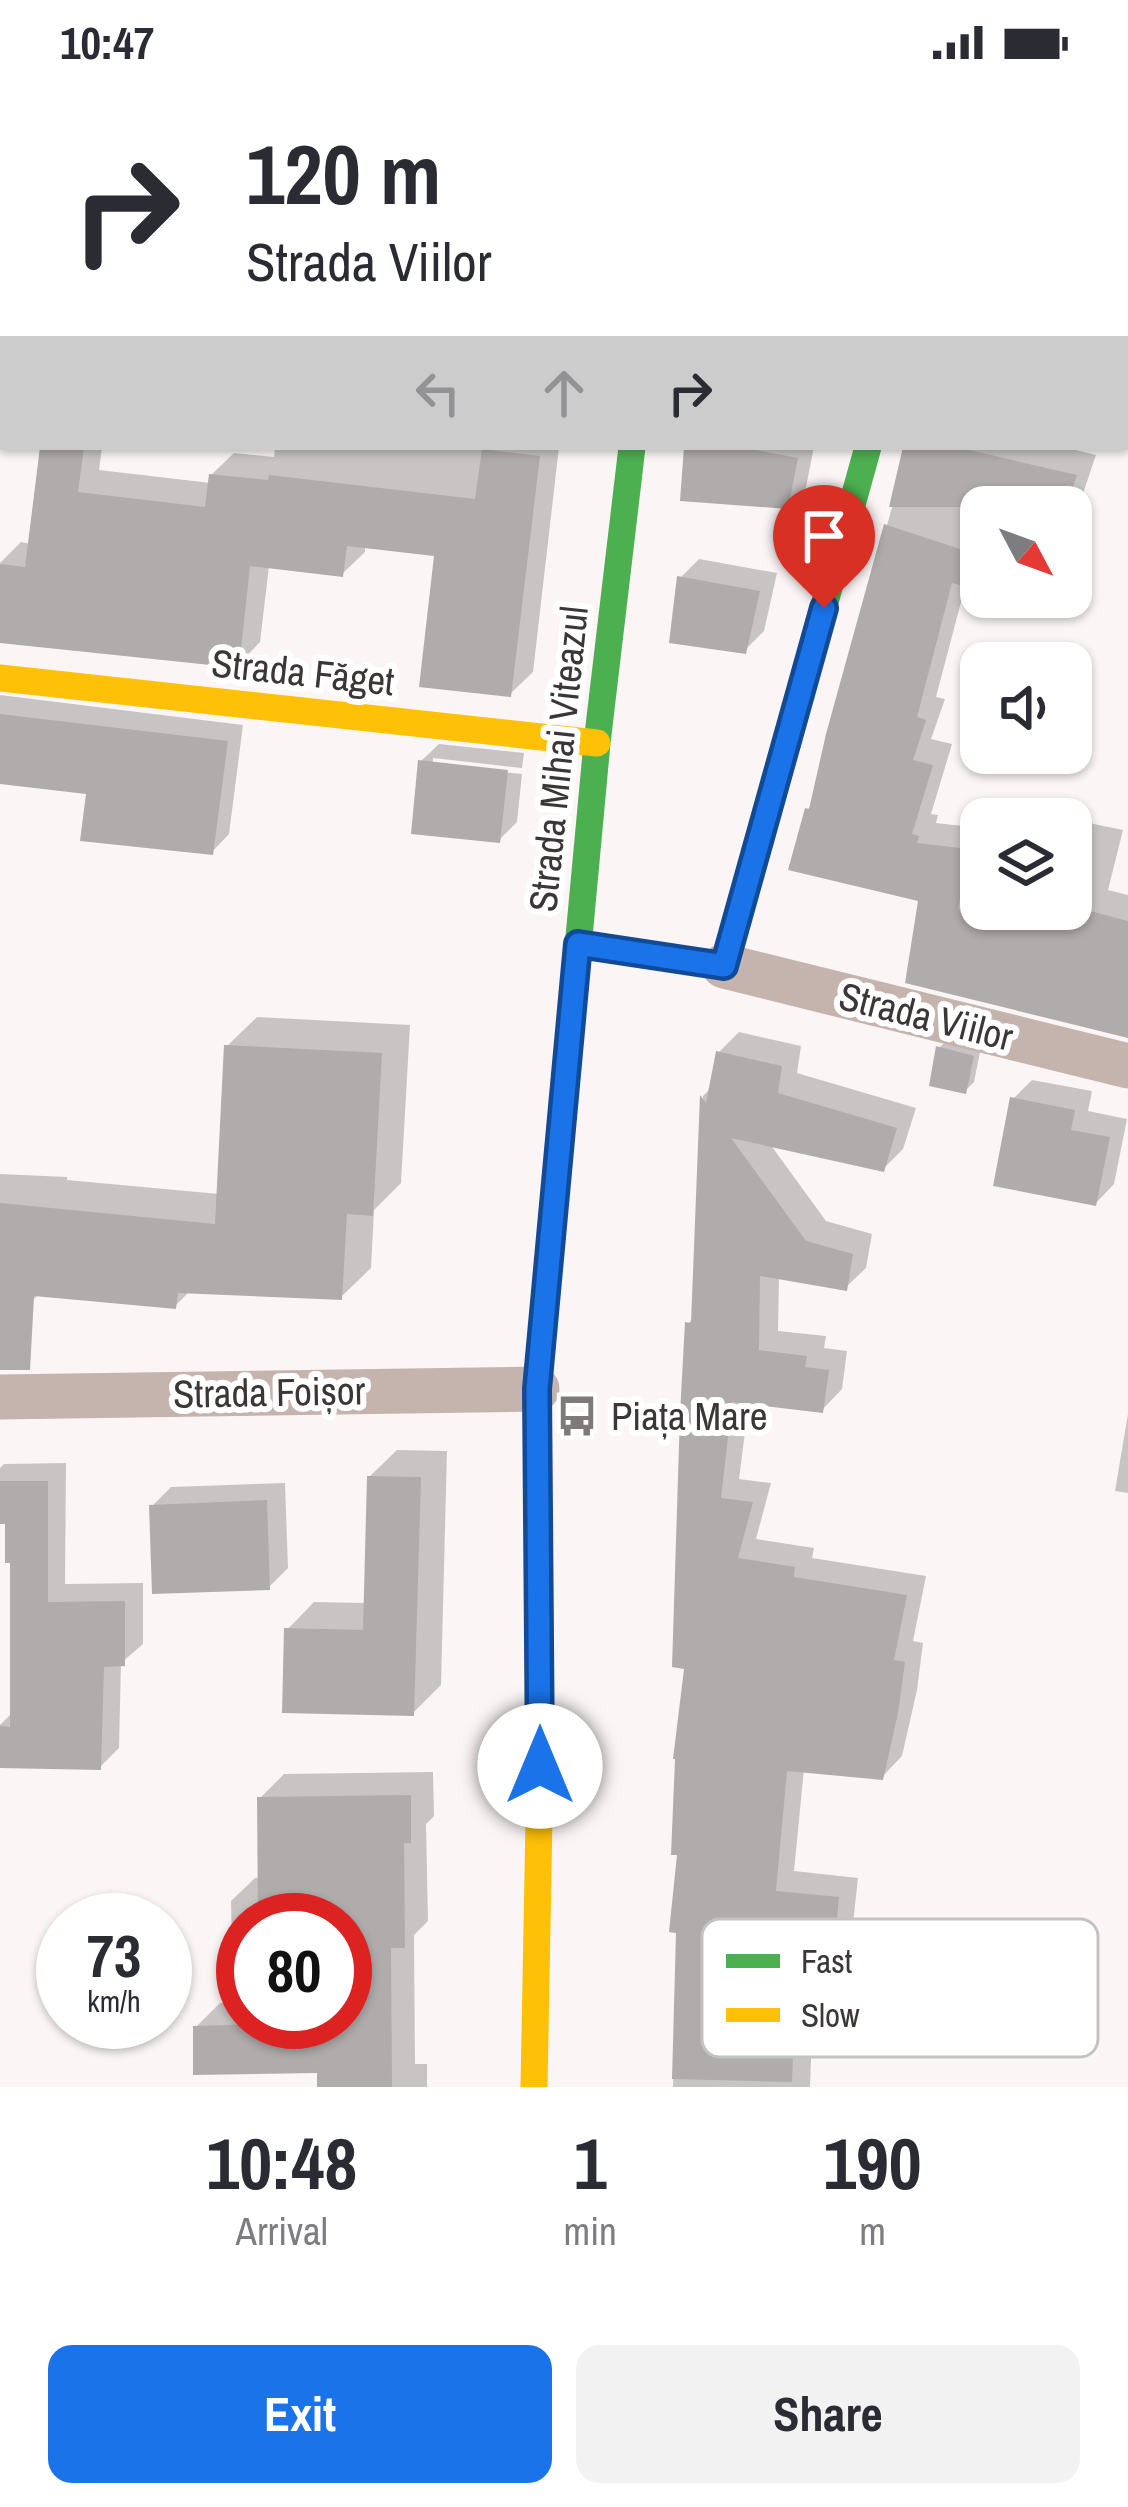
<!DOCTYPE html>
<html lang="en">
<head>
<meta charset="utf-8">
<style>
  :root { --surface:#fff; --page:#f2f2f3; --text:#2b2b33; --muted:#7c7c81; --accent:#1a73e8 }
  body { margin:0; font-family:"Archivo Narrow",sans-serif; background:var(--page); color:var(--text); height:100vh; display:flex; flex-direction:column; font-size:45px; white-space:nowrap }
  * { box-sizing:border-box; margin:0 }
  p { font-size:39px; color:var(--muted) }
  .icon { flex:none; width:66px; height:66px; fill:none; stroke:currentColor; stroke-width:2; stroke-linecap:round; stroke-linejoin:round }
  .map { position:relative; height:2003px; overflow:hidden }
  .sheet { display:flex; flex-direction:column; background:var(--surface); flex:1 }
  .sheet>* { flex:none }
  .hud { position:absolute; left:0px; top:0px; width:1128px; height:366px; box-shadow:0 3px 9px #0004; background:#fff; color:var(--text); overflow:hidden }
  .needle { width:78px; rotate:131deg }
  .controls { position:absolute; left:960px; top:402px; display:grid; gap:24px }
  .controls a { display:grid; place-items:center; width:132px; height:132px; border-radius:24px; background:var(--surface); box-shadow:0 3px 9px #0004; font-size:60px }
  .speed { position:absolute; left:36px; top:1809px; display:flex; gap:24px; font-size:60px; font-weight:700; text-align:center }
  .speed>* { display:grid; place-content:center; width:156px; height:156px; border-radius:50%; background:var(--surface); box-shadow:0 3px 9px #0004; line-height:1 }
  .speed small { font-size:30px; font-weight:400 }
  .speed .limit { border:18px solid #d22; background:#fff; color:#111 }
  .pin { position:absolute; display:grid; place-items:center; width:102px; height:102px; color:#fff; margin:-123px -51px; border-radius:50% 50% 50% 0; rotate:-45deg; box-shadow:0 0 12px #0007 }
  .pin .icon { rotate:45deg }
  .me { position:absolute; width:132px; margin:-66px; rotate:0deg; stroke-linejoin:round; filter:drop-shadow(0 0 9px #0008) }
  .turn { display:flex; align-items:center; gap:42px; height:252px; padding:0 48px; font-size:54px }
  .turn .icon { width:156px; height:156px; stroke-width:2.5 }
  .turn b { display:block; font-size:84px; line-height:102px }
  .lanes { display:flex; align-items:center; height:114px; padding:0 48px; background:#0003; justify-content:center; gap:60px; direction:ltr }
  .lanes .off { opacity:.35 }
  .eta { display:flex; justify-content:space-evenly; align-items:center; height:204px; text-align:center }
  .eta b { font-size:72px; font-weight:700; line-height:84px }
  .action { display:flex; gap:24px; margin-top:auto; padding:24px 48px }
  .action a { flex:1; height:138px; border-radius:24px; background:var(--accent); color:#fff; font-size:48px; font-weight:700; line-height:138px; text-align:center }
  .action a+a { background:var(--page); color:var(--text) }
  .status { display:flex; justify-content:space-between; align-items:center; height:84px; padding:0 60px; background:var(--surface); direction:ltr }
  .status svg { height:33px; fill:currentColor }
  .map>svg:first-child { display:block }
</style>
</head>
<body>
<div class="status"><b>10:47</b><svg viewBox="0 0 49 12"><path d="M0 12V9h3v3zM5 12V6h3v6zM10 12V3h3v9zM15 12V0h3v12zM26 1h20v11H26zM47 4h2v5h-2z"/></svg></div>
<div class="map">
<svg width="1128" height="2003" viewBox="0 0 1128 2003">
  <rect width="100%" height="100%" fill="#fbf6f5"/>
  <!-- shadow -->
  <g fill="#0003">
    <path d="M117,0H318V3H116Z"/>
    <rect x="488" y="0" width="116" height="3"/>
    <path d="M738,0H868L883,3H738Z"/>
    <path d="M997,0H1071L1070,3H996Z"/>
    <path d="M1125,169L1128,170V238L1125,237Z"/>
    <path d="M43,363H102L99,386L211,399V391L234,369L274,373L275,363H559L533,588L510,610L438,470L365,461V468L342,490L269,482L260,558L238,581L0,556V479L21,458L31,460Z"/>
    <path d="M687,363H814L806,403L787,422Z"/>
    <path d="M905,363H1063L1096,371L1071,445V423H981V503L966,499L936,613L945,615L931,655L952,660L931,730L938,731L936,739L981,744V782L977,804L981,805V825H1071L1070,735L1123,746L1108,806L1128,811V952L921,815L808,725L814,720L829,650L906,373Z"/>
    <path d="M699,475L777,489L764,547L745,566L680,494Z"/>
    <path d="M0,611L243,641L229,750L212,768L89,707L0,697Z"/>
    <path d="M439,660L524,669L522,684L433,674V680L522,690L517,738L499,756L421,677Z"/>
    <path d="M257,933L410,941L401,1099L374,1126L371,1184L341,1213L191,1206L175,1222L39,1210L33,1216L0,1214V1090L67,1093V1096L219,1110L227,962Z"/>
    <path d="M739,948L801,962L797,989L916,1024L903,1065L883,1085L770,1060L826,1137L872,1150L866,1184L845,1204L779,1192L778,1247L826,1252L824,1264L847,1267L842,1305L822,1326L749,1317L739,1395L771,1399L756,1455L814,1464L812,1474L926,1492L913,1557L923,1559L917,1606L902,1672L882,1693L804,1685L794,1787L858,1794L850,1867L888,1868L887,1902L867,1922L813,1920L810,2003H673L687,1582L688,1240L694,1233L703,1012L712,1003L719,968Z"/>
    <path d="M948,955L981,963L974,998L965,1007L939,964Z"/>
    <path d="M1032,996L1092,1007L1088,1027L1127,1035L1114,1100L1096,1119L1013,1015Z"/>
    <path d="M1128,1330V1409L1115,1407Z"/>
    <path d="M397,1366L447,1367L441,1601L413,1629L287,1546L314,1518L366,1519L369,1393Z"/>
    <path d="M66,1379L65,1500L143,1499V1560L121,1579L119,1664L100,1683L0,1681V1641L13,1628V1476L8,1437H0V1384L4,1380Z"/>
    <path d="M285,1399L288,1484L269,1503L152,1422L171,1403Z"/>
    <path d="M433,1688L434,1732L426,1740L428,1837L414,1851L415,1980H427V2003H320V1986L196,1943L220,1919H243V1938H345V1836H243V1862L232,1863L231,1817L255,1794L261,1793L260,1714L284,1690Z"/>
  </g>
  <!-- building -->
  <g fill="#b0acab">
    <path d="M40,363H84L78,408L205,423L209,390L268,396L269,391L475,415L482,365L540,372L511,613L419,603L434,472L347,462L343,493L250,482L239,584L0,559V480L25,483Z"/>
    <path d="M684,363H740L798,374L788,425L680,417Z"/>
    <path d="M903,363H956L1077,391L1066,423H1021L981,413V423H889Z"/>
    <path d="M884,440L981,472V506L952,499L917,633L926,636L913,676L933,681L912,750L919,752L917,759L969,765L958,825L1027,842L1031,825H1082L1128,837V954L905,899L918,817L788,786L805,724L809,725L826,650Z"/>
    <path d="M677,492L760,507L746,570L669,559Z"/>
    <path d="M0,630L228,657L213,771L80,757L86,710L0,700Z"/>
    <path d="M418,676L508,686L500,759L411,750Z"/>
    <path d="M224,961L382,969L373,1132L347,1130L342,1216L178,1209L176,1225L34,1212L30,1286H0V1119L215,1140Z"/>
    <path d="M936,962L974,972L966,1010L929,1002Z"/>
    <path d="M716,967L782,982L778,1009L897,1044L884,1088L731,1054L806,1157L853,1170L847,1207L760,1192L759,1266L807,1272L805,1283L829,1286L823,1329L732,1318L721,1414L753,1418L738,1474L795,1483L794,1493L907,1511L894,1576L905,1578L898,1629L883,1696L787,1687L776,1807L839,1813L832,1886L870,1888L868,1925L795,1922L792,1998L672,1995L676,1849L669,1848L677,1771H671L675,1675H673L684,1585L672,1583L680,1330L685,1238L691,1239L700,1011L706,1019Z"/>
    <path d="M1010,1013L1075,1026L1071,1046L1110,1053L1096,1122L993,1102Z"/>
    <path d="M367,1392L421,1393L414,1632L282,1629L284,1544L363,1546Z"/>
    <path d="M0,1397H48V1518L125,1517V1582L104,1583L101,1686L0,1684V1642L10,1643V1479H5V1440H0Z"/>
    <path d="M267,1416L270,1506L152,1510L149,1421Z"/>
    <path d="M411,1711V1759H404L405,1864H391L392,2003H317V1989L193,1991V1942L345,1938V1836H258L257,1713Z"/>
  </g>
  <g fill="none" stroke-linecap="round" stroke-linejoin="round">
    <!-- street -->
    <g stroke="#c5b4ad" stroke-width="45">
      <path d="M961,3L962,0"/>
      <path d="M724,882L1128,982"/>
      <path d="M0,1313L537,1305"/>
    </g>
    <!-- fast -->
    <g stroke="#4caf50" stroke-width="27">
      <path d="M578,860L724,882L868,363"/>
      <path d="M539,1502L537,1305L597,659L632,363"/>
    </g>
    <!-- slow -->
    <g stroke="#ffc107" stroke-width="27">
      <path d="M675,0V3"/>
      <path d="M0,594L597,659"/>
      <path d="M534,2003L540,1682L539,1502"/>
    </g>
  </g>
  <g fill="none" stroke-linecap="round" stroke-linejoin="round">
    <!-- route casing -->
    <g stroke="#114b97" stroke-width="30">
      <path id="route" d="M540,1682L537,1305L578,860L724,882L824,524"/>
    </g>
    <!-- route -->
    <use href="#route" stroke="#1a73e8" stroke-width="21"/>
  </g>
  <!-- icons -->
  <defs>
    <g id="bus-bare" transform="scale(3.24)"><path d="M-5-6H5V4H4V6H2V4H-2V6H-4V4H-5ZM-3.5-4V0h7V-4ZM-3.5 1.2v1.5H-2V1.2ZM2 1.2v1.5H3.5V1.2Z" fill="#7e7a79" stroke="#fff" stroke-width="2.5" paint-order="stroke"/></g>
  </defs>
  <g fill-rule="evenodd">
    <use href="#bus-bare" x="577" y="1332"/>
  </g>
  <g text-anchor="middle" stroke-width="12" stroke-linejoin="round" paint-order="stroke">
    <!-- street labels -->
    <g font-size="39" fill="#3a3736" stroke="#fff">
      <text transform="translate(303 588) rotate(6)" y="14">Strada Făget</text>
      <text transform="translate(558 675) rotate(-84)" y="14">Strada Mihai Viteazul</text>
      <text transform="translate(926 932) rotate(14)" y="14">Strada Viilor</text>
      <text transform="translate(269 1308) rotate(-1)" y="14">Strada Foișor</text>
    </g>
    <!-- poi labels -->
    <g font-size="39" fill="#3a3736" stroke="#fff" text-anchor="start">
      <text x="611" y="1346">Piața Mare</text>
    </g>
  </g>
  <!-- legend -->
  <rect x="702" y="1835" width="396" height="138" rx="18" fill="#fff" stroke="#c4c3c3" stroke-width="3"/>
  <rect x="726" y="1870" width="54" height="14" fill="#4caf50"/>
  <rect x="726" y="1924" width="54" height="14" fill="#ffc107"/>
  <g font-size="33" fill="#3a3736">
    <text x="801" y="1889">Fast</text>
    <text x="801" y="1943">Slow</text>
  </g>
</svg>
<div class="controls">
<a><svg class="needle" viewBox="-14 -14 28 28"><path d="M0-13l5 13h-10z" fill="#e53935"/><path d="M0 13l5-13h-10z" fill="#7c7c81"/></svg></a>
<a><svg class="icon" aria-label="sound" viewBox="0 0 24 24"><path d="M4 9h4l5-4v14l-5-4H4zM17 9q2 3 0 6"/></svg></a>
<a><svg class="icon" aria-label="layers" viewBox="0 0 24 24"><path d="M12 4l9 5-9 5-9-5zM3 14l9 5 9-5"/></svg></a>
</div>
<div class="speed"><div>73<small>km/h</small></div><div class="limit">80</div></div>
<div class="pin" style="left:824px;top:524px;background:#d93025"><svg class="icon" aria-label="arrive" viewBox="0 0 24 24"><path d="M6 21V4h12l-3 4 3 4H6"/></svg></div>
<svg class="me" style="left:540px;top:1682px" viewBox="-20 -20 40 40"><circle r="19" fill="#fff"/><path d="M0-13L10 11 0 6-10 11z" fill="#1a73e8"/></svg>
<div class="hud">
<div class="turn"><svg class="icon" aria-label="right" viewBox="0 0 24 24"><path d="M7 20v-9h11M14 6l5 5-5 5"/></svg><div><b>120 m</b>Strada Viilor</div></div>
<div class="lanes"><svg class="icon off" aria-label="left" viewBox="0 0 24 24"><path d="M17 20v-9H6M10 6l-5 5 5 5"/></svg><svg class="icon off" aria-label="ahead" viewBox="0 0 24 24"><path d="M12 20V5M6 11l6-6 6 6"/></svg><svg class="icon" aria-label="right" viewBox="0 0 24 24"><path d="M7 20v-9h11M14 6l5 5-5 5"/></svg></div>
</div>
</div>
<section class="sheet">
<div class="eta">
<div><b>10:48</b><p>Arrival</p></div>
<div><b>1</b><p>min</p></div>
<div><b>190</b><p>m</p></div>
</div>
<div class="action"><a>Exit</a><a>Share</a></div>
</section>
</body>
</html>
